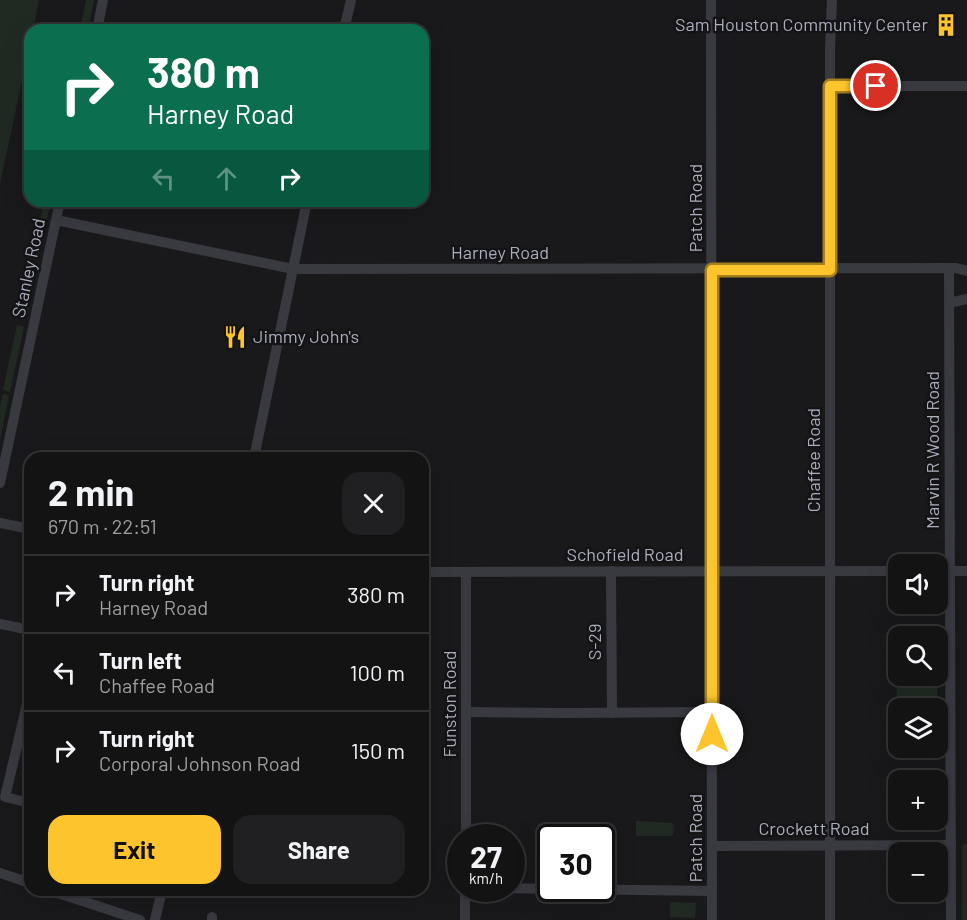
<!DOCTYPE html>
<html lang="en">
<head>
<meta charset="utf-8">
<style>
  :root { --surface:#131314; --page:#202022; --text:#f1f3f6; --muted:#9d9ea0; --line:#323234; --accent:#fdc42e }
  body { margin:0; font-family:Barlow,sans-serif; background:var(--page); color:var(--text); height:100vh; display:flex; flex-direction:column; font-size:22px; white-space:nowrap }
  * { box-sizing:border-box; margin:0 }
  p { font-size:20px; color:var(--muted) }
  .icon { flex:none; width:33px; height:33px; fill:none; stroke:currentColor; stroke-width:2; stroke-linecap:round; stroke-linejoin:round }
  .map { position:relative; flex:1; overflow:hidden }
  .panel { position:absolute; left:24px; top:452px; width:405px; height:444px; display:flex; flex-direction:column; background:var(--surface); border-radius:18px; box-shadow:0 6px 24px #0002,0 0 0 2px var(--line) }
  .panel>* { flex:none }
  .hud { position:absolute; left:24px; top:24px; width:405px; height:183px; border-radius:18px; box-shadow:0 6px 24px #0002,0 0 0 2px var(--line); background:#0b6e4f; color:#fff; overflow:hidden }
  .fabs { position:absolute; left:888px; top:554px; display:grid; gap:12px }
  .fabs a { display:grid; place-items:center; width:60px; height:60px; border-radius:12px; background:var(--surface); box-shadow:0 6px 24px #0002,0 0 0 2px var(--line); font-size:30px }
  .speed { position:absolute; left:447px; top:824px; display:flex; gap:12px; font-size:30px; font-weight:700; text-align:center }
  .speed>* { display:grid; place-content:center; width:78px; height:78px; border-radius:50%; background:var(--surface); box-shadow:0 6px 24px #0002,0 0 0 2px var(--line); line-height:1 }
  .speed small { font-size:15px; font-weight:400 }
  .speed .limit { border:3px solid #111; border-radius:9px; background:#fff; color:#111 }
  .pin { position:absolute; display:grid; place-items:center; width:51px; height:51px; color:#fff; margin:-26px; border:3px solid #fff; border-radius:50%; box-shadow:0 2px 6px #0007 }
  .me { position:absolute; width:66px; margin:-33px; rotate:0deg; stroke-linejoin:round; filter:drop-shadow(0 0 4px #0008) }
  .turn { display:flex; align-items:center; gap:21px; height:126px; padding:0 24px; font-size:27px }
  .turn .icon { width:78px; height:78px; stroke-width:2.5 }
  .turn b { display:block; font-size:42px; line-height:51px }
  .lanes { display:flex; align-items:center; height:57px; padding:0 24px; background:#0003; justify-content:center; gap:30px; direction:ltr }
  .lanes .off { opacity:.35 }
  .round { display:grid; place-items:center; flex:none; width:63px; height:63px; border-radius:18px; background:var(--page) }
  .summary { display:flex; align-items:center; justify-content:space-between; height:102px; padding:0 24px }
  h1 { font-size:36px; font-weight:700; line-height:45px }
  .primary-button { display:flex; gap:12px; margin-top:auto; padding:12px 24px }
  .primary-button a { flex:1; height:69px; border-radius:18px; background:var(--accent); color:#111; font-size:24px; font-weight:700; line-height:69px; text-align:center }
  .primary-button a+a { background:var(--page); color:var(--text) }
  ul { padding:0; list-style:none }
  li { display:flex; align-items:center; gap:18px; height:78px; padding:0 24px; border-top:2px solid var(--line) }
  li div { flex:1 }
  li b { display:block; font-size:22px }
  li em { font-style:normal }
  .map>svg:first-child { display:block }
</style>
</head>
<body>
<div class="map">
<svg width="967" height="920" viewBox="0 0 967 920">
  <rect width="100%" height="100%" fill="#19191b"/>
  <!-- green -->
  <g fill="#202a22">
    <path d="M0,0H39L33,30H30V43L0,184Z"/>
    <path d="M86,0H94L88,30H80Z"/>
    <path d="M44,201H51L39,255L35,257L33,253Z"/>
    <path d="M33,266L36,269L28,312L20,311L30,267Z"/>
    <path d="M17,325L24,327L10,392L3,390Z"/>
    <path d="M3,394L9,395L0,440V406Z"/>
    <path d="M893,662H898V675H937V708H898V733H896L897,685L893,679Z"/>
    <path d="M636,821L671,823L674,825L673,834L671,836H636Z"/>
    <path d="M967,844V920H962V845Z"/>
    <path d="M670,902L696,903L695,918L670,917Z"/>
  </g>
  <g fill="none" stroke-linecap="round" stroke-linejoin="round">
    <!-- minor -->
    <g stroke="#393a40" stroke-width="10">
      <path d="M711,0L712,920"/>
      <path d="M97,30L103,0"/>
      <path d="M344,30L351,0"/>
      <path d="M830,86H967"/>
      <path d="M56,220L293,269L956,268L967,271"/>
      <path d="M949,268L951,920"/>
      <path d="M949,303L967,299"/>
      <path d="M254,458L307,201"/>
      <path d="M0,483L60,201"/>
      <path d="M0,523L30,529"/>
      <path d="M611,571L612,713"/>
      <path d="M938,571H967"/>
      <path d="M423,572L898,571"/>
      <path d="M0,624L30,630"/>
      <path d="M30,701L28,700L5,797L30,803"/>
      <path d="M466,712L566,713L712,712"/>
      <path d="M466,837V572"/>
      <path d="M712,846L951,845"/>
      <path d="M0,873L30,883"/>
      <path d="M465,888V920"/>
      <path d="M494,888L712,891"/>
      <path d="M49,890L140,920"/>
      <path d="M155,920L162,890"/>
      <path d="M212,920V917"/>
      <path d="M830,920V49L832,0"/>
    </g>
  </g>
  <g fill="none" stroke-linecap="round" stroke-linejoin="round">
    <!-- route casing -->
    <g stroke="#a47f1e" stroke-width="15">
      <path id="route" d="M712,734V270H830V86H876"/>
    </g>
    <!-- route -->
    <use href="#route" stroke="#fdc42e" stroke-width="10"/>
  </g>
  <!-- icons -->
  <defs>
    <g id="building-bare" transform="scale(1.8)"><path d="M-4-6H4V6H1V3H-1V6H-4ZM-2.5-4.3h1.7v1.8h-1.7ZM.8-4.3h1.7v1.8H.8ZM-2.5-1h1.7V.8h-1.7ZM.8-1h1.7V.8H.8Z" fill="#fdc42e" stroke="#141316" stroke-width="2.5" paint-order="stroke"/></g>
    <g id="restaurant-bare" transform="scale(1.8)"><path d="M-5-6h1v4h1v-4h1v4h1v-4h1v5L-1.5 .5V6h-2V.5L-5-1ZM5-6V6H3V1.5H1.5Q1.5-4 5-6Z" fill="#fdc42e" stroke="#141316" stroke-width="2.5" paint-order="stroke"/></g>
  </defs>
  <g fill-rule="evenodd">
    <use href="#building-bare" x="946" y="25"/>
    <use href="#restaurant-bare" x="235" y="337"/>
  </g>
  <g text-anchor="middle" stroke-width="5" stroke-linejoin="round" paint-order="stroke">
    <!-- poi labels -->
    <g font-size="18" fill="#aaaebb" stroke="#141316" text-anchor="end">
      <text x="928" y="31">Sam Houston Community Center</text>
      <text x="253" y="343" text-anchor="start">Jimmy John's</text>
    </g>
    <!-- street labels -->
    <g font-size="18" fill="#aaaebb" stroke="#141316">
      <text transform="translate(696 208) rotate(-90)" y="6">Patch Road</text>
      <text x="500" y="259">Harney Road</text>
      <text transform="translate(29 268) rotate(-78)" y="6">Stanley Road</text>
      <text transform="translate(933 450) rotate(-90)" y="6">Marvin R Wood Road</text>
      <text transform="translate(814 460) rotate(-90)" y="6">Chaffee Road</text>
      <text x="625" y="561">Schofield Road</text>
      <text transform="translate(595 642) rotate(-90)" y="6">S-29</text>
      <text transform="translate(450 704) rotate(-90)" y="6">Funston Road</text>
      <text x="814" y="835">Crockett Road</text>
      <text transform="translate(696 838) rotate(-90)" y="6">Patch Road</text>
    </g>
  </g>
</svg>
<div class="fabs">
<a><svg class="icon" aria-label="sound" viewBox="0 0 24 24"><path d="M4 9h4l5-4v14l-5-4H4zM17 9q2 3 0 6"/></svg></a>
<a><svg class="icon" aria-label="search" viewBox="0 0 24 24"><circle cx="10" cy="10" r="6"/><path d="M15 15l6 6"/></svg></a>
<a><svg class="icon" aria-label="layers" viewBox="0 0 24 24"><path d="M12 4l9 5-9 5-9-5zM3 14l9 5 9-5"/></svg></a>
<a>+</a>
<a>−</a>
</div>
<div class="speed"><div>27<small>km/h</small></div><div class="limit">30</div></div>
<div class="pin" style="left:876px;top:86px;background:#d93025"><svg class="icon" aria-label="arrive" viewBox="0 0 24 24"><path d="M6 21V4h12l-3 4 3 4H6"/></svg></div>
<svg class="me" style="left:712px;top:734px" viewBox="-20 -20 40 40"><circle r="19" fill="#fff"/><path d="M0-13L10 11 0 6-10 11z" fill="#fdc42e"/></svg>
<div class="hud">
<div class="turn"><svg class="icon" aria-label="right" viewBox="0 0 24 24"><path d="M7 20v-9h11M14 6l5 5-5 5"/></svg><div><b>380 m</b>Harney Road</div></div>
<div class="lanes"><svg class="icon off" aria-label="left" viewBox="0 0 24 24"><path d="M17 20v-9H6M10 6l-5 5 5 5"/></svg><svg class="icon off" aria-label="ahead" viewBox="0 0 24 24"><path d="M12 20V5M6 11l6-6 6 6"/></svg><svg class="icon" aria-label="right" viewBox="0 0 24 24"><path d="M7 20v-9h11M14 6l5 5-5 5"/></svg></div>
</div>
<section class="panel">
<div class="summary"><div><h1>2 min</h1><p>670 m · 22:51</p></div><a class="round"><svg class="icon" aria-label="close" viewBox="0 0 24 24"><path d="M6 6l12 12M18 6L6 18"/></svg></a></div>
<ul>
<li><svg class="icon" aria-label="right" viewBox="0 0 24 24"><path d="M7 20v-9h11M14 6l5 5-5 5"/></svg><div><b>Turn right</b><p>Harney Road</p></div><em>380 m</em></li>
<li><svg class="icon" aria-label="left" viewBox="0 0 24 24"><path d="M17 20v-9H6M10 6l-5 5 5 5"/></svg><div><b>Turn left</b><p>Chaffee Road</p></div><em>100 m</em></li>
<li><svg class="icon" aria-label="right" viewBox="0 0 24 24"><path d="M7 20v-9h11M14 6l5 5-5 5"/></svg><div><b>Turn right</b><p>Corporal Johnson Road</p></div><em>150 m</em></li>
</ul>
<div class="primary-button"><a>Exit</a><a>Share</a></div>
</section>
</div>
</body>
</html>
